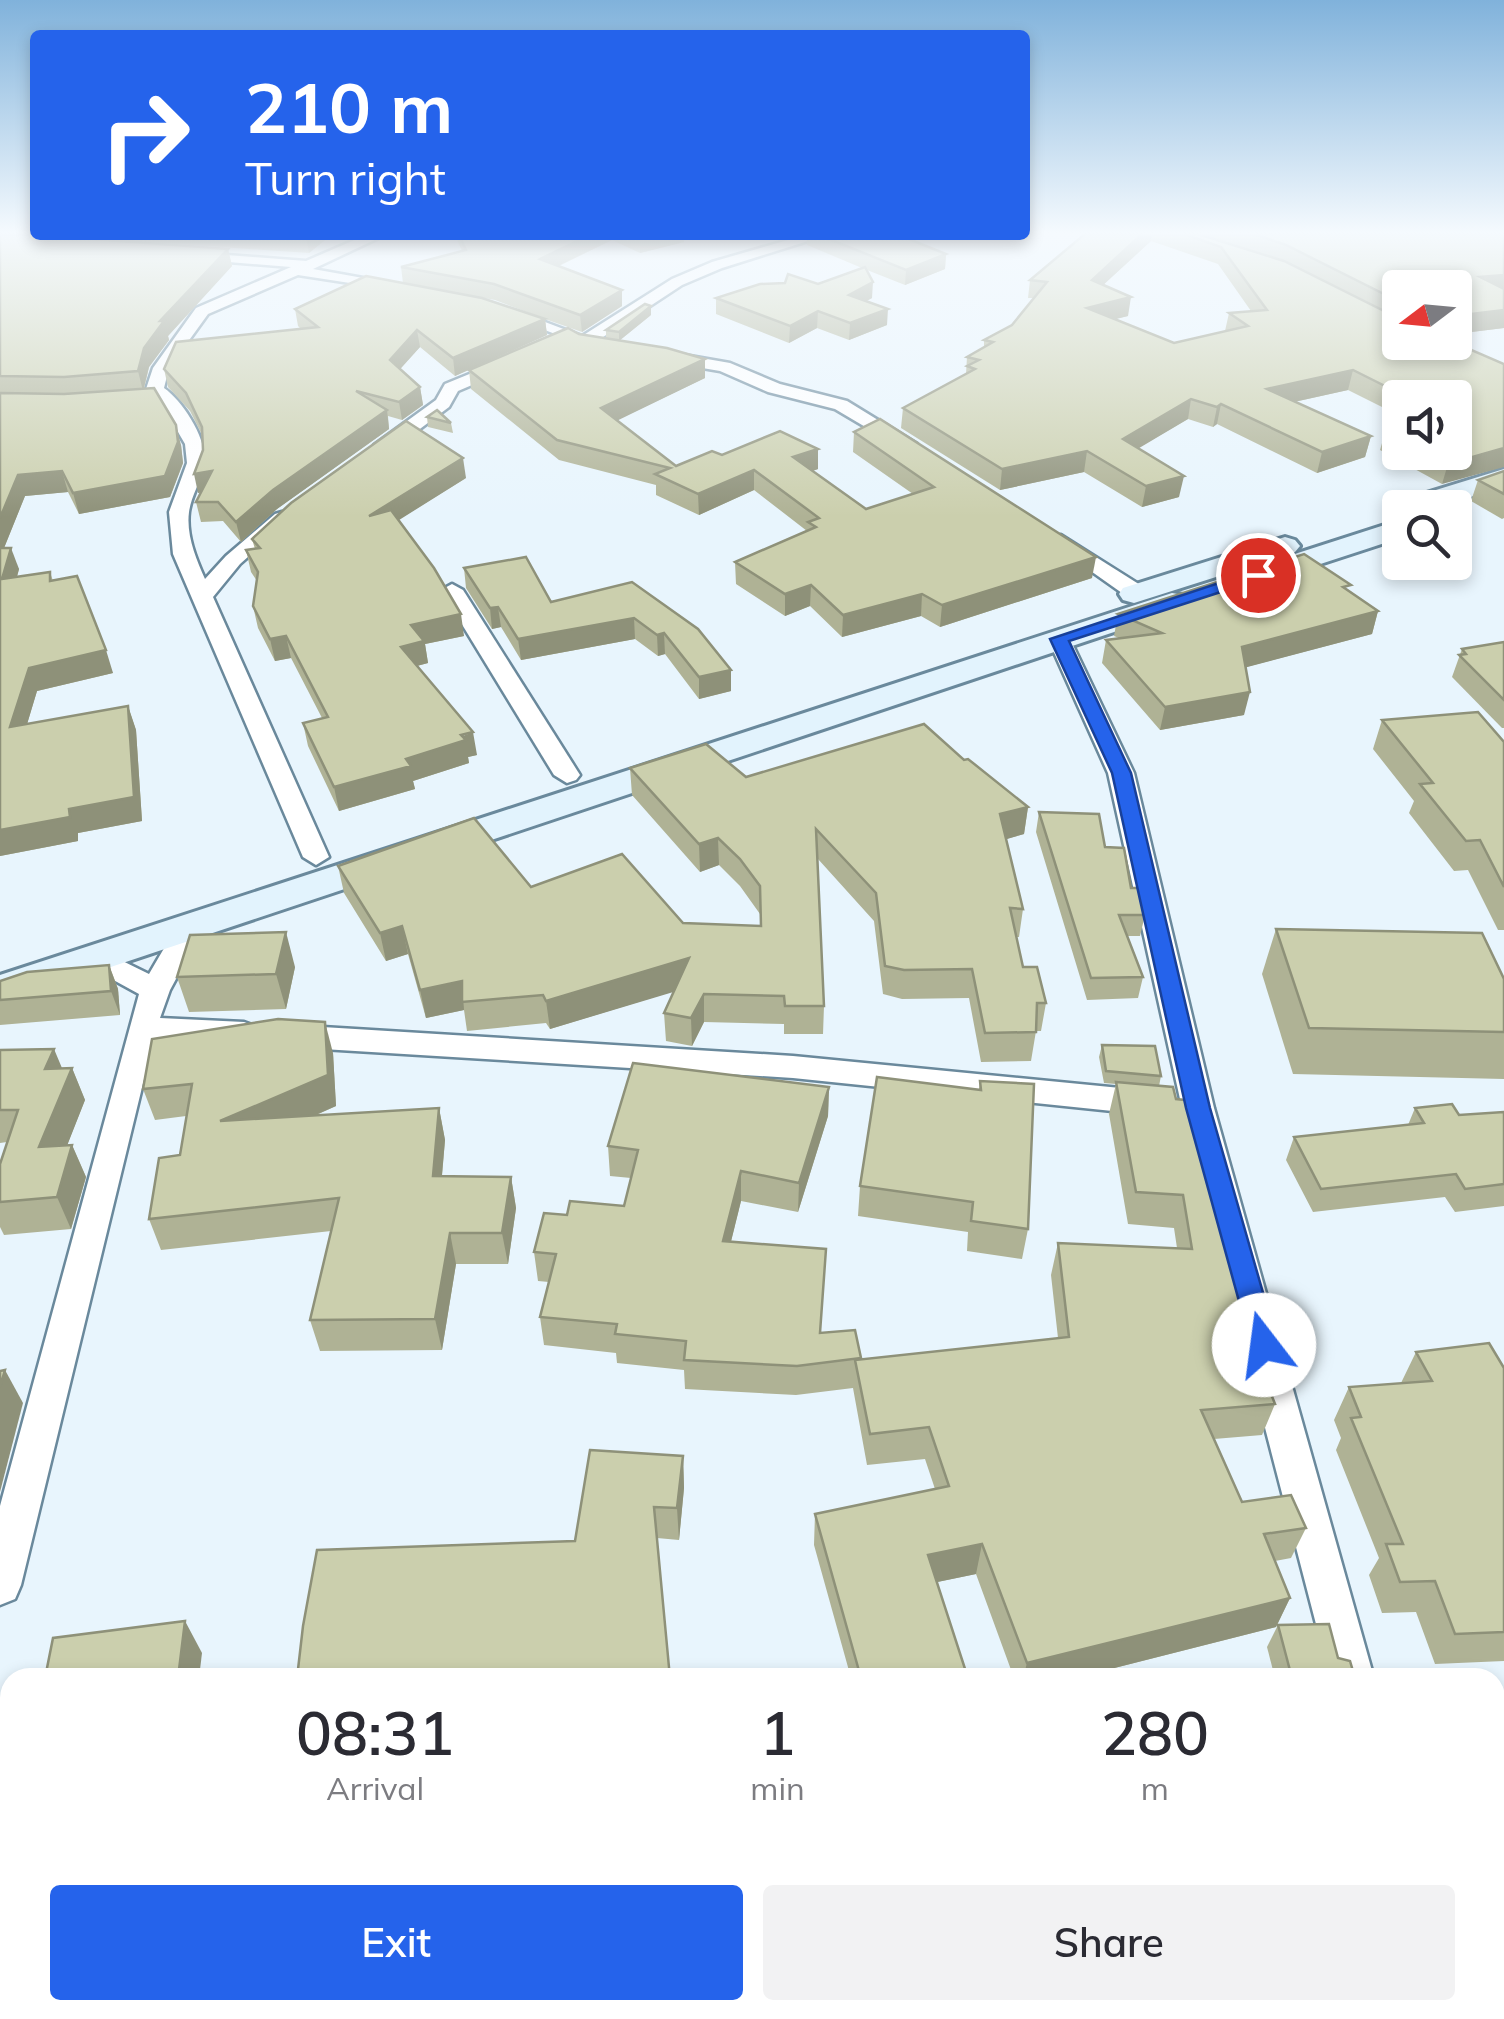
<!DOCTYPE html>
<html lang="en">
<head>
<meta charset="utf-8">
<style>
  :root { --surface:#fff; --page:#f2f2f3; --text:#2b2b33; --muted:#7c7c81; --accent:#2563eb }
  body { margin:0; font-family:Mulish,sans-serif; background:var(--page); color:var(--text); height:100vh; display:flex; flex-direction:column; font-size:38px; white-space:nowrap }
  * { box-sizing:border-box; margin:0 }
  p { font-size:32px; color:var(--muted) }
  .icon { flex:none; width:55px; height:55px; fill:none; stroke:currentColor; stroke-width:2; stroke-linecap:round; stroke-linejoin:round }
  .map { position:relative; flex:1; overflow:hidden }
  .drawer { position:absolute; left:0px; top:1668px; width:1505px; height:352px; display:flex; flex-direction:column; background:var(--surface); border-radius:30px 30px 0 0; box-shadow:0 5px 15px #0003 }
  .drawer>* { flex:none }
  .guide { position:absolute; left:30px; top:30px; width:1000px; height:210px; border-radius:10px; box-shadow:0 5px 15px #0003; background:#2563eb; color:#fff; overflow:hidden }
  .needle { width:65px; rotate:254deg }
  .controls { position:absolute; left:1382px; top:270px; display:grid; gap:20px }
  .controls a { display:grid; place-items:center; width:90px; height:90px; border-radius:10px; background:var(--surface); box-shadow:0 5px 15px #0003; font-size:50px }
  .pin { position:absolute; display:grid; place-items:center; width:85px; height:85px; color:#fff; margin:-42px; border:5px solid #fff; border-radius:50%; box-shadow:0 2px 10px #0007 }
  .me { position:absolute; width:110px; margin:-55px; rotate:345deg; stroke-linejoin:round; filter:drop-shadow(0 0 8px #0008) }
  .turn { display:flex; align-items:center; gap:35px; height:210px; padding:0 50px; font-size:45px }
  .turn .icon { width:130px; height:130px; stroke-width:2.5 }
  .turn b { display:block; font-size:70px; line-height:85px }
  .eta { display:flex; justify-content:space-evenly; align-items:center; height:170px; text-align:center }
  .eta b { font-size:60px; font-weight:600; line-height:70px }
  .cta { display:flex; gap:20px; margin-top:auto; padding:20px 50px }
  .cta a { flex:1; height:115px; border-radius:10px; background:var(--accent); color:#fff; font-size:40px; font-weight:600; line-height:115px; text-align:center }
  .cta a+a { background:var(--page); color:var(--text) }
  .map>svg:first-child { display:block }
</style>
</head>
<body>
<div class="map">
<svg width="1504" height="2019" viewBox="0 0 1504 2019">
  <rect width="100%" height="100%" fill="#e8f5fd"/>
  <g fill="none" stroke-linecap="round" stroke-linejoin="round">
    <!-- street casing -->
    <g stroke="#6a899c" stroke-width="5">
      <g id="street">
        <path d="M366,235H385L313,269L402,285V291L298,275L208,314L169,368L164,388C184,402 210,443 204,468C200,482 191,497 189,512C186,535 196,559 205,579L226,556L275,514L282,512L292,518L240,564L213,597L329,857L316,865L303,857L173,554L169,512L187,463L185,444L160,401L146,389L153,368L196,308L291,267L192,259L187,258V252L306,261Z"/>
        <path d="M805,235H827L722,268L682,285L597,341L603,343V349L575,347L566,338L502,314L516,311L582,336L672,279L712,262Z"/>
        <path d="M667,352L730,363L780,384L847,401L917,444L915,448H901L835,409L768,392L720,371L661,361V353Z"/>
        <path d="M506,359L514,364L512,368L458,391L449,407L388,453H374V445L436,400L445,384Z"/>
        <path d="M1061,535L1145,588L1148,593L1145,598H1129L1054,545L1051,541Z"/>
        <path d="M452,584L463,590L580,775L576,780L567,783L554,775L441,590Z"/>
        <path d="M1059,632L1070,639L1134,773L1214,1108L1374,1678H1330L1182,1108L1108,773L1048,639Z"/>
        <path d="M190,918L200,921L204,927L170,990L160,1018L244,1022L255,1026L259,1033L255,1040L244,1044L154,1038L21,1585L15,1599L0,1605V1506L139,994L86,965L82,958L86,951L96,948L149,974L180,921Z"/>
        <path d="M290,1025L793,1056L1151,1091L1162,1095L1167,1103L1162,1111L1151,1115L793,1078L290,1047L279,1043L275,1036L279,1029Z"/>
        <path d="M1504,1728V1774L1495,1775V1729Z"/>
        <path d="M10,1969V2010H28L10,2019H0V1970Z"/>
        <path d="M1414,2010H1464L1467,2019H1417Z"/>
      </g>
    </g>
    <!-- secondary casing -->
    <g stroke="#6a899c" stroke-width="6">
      <g id="secondary">
        <path d="M1504,469V486L1437,508H1400V515L1393,508L1397,502Z"/>
        <path d="M1400,520V538L1259,584L1248,581L1244,575L1248,569Z"/>
        <path d="M1285,537L1295,540L1300,546L1295,552L1134,603L1123,600L1119,594L1123,588Z"/>
        <path d="M1172,593L1183,595L1187,602L1183,609L0,1004V975Z"/>
      </g>
    </g>
    <!-- street -->
    <use href="#street" fill="#fff" fill-rule="evenodd"/>
    <!-- secondary -->
    <use href="#secondary" fill="#e2f3fd" fill-rule="evenodd"/>
  </g>
  <!-- wall -->
  <g fill="#afb295" fill-rule="evenodd">
    <path d="M0,234L352,235L348,239L330,236L309,253L73,237L228,249L232,266L168,336L169,340L149,367L144,389L181,445L183,463L170,497L79,514L68,492L25,496L4,548L19,569L17,577L50,572L53,581L113,673L37,691L27,724L128,706L136,730L142,821L78,833V841L0,856Z"/>
    <path d="M1085,234H1504V328L1455,334L1400,288V342L1504,364L1442,484L1380,450L1386,429L1400,426V452H1455V398H1400V416L1348,390L1294,402L1371,436L1365,457L1317,473L1217,424L1213,427L1188,419L1138,448L1179,497L1142,507L1084,472L1000,490L901,428L903,408L966,374L967,357L984,348V340L1012,325L1034,298H1028L1030,280ZM1151,241L1218,264L1251,311L1229,313L1225,331L1174,343L1114,319L1128,316L1103,285Z"/>
    <path d="M455,235H683L684,242L640,253L612,240L559,266L622,306L582,332L545,319L547,335L455,376L420,347L400,369L420,387L423,405L402,420L388,416L389,429L277,509L241,542L223,521L201,522L196,502L201,492L198,493L203,450V437L190,411L168,387L164,369L301,329L298,326L295,309L543,318L495,300L403,283L401,267L462,251Z"/>
    <path d="M807,235H899L946,254L945,269L905,285L867,270L872,298L866,301L887,325L849,340L817,328L789,343L716,314V298L818,284L862,268L807,245Z"/>
    <path d="M651,315L620,340L705,378L617,420L676,466L722,455L818,449V469L812,471L866,509L913,494L853,452L854,432L1092,578L940,627L921,616L842,637L810,606L785,616L736,584L735,562L807,531L754,490L699,515L656,495V485L559,460L471,389L469,370L579,334L606,338V330Z"/>
    <path d="M427,417L451,423L453,433L428,427Z"/>
    <path d="M1504,471V518L1502,519L1471,501L1478,480Z"/>
    <path d="M466,478L398,520L464,636L425,644L428,663L417,666L477,755L468,757L469,763L413,781L415,789L339,811L308,746L303,723L322,718L291,658L275,661L258,628L253,606L257,581L251,572L246,550L255,549L252,539Z"/>
    <path d="M464,568L551,602L632,582L731,691L699,699L665,654L658,656L635,639L521,660L501,627L492,629L466,588Z"/>
    <path d="M1349,592L1378,611L1372,634L1246,667L1244,715L1160,730L1102,663L1106,640L1119,638L1114,636L1118,614Z"/>
    <path d="M1504,642V728H1502L1452,677L1462,649Z"/>
    <path d="M1382,720L1504,742V930H1498L1468,870L1454,871L1409,813L1414,801L1373,749Z"/>
    <path d="M964,760L1028,807L1024,834L1006,839L1023,909L1019,937H1016L1023,967L1046,1003L1041,1031H1036L1031,1061L981,1062L969,998L902,999L883,994L874,921L818,859L824,1006L823,1034H784V1024L704,1022L692,1046L666,1041L664,1013L674,991L550,1029L546,1023L467,1031L464,1010L426,1018L408,954L386,961L344,893L338,866L531,887L683,923L760,926V914L740,886L719,865L700,872L632,795L630,768L746,777Z"/>
    <path d="M1039,812L1105,847L1131,888L1145,915L1140,936H1127L1143,977L1138,998L1087,1000L1036,832Z"/>
    <path d="M1276,929L1504,979V1079L1293,1074L1262,974Z"/>
    <path d="M109,965L118,989L120,1015L0,1025V981Z"/>
    <path d="M295,967L286,1009L189,1012L177,977Z"/>
    <path d="M1102,1045L1161,1076L1159,1086L1176,1099L1215,1203L1253,1318L1247,1334L1275,1404L1262,1435L1214,1439L1242,1502L1306,1528L1291,1558L1275,1561L1290,1598L1276,1627L1075,1678H1014L976,1574L937,1582L968,1678H851L814,1545L815,1514L935,1489L925,1459L867,1465L853,1388L796,1395L685,1389L684,1370L617,1363L616,1353L544,1345L540,1317L549,1282L538,1281L534,1252L567,1215L624,1206L631,1178L610,1176L608,1146L829,1087L828,1116L798,1212L741,1201L731,1241L821,1333L861,1359L1058,1338L1051,1275L1058,1243L1177,1248L1174,1228L1128,1224L1109,1114L1116,1084L1104,1083L1099,1057Z"/>
    <path d="M0,1050L62,1068H72L85,1100L67,1145H72L86,1177L71,1229L4,1235L0,1227V1164L7,1142L0,1143Z"/>
    <path d="M333,1053L336,1106L314,1116L439,1108L445,1140L442,1176L511,1177L516,1208L508,1264H456L442,1350L320,1351L310,1320L331,1231L161,1250L149,1219L180,1155L186,1116L155,1120L143,1089Z"/>
    <path d="M980,1081L1028,1229L1022,1259L967,1251L968,1232L858,1216L860,1186L979,1090Z"/>
    <path d="M1415,1108L1459,1115L1504,1112V1206L1455,1212L1445,1197L1313,1212L1286,1160L1294,1137L1408,1125Z"/>
    <path d="M1416,1352L1504,1368V1661L1435,1664L1416,1612L1382,1613L1369,1575L1379,1558L1336,1450L1341,1438L1334,1420L1349,1387L1401,1383Z"/>
    <path d="M683,1456L684,1488L679,1540L657,1538L575,1541Z"/>
    <path d="M1278,1625L1338,1658L1355,1678H1275L1267,1647Z"/>
    <path d="M1504,1762V1884L1495,1865V1774Z"/>
    <path d="M10,1776V1888L5,1889L0,1883V1814Z"/>
    <path d="M1504,1934V1992L1495,1971V1943Z"/>
    <path d="M819,2010H1053L1055,2019H820Z"/>
  </g>
  <!-- shaded-wall -->
  <g fill="#8e9179">
    <path d="M1142,234H1152L1151,241L1089,298L1092,280Z"/>
    <path d="M307,235H330V236L309,253L306,236Z"/>
    <path d="M590,235H612V240L541,274L540,259Z"/>
    <path d="M650,235H683L684,242L640,253V238Z"/>
    <path d="M228,249L232,266L168,336L169,340L149,367L143,391L138,371L144,348L160,321Z"/>
    <path d="M946,254L945,269L905,285L906,270Z"/>
    <path d="M1504,275V292L1480,277Z"/>
    <path d="M873,282L872,298L848,311L849,295Z"/>
    <path d="M622,290V306L582,332L580,315Z"/>
    <path d="M1131,297L1128,316L1085,327L1087,308Z"/>
    <path d="M651,306V315L619,341V332Z"/>
    <path d="M888,309L887,325L849,340L850,323Z"/>
    <path d="M1504,310V328L1455,334V316Z"/>
    <path d="M818,311L817,328L789,343L790,326Z"/>
    <path d="M545,319L547,335L455,376L453,358Z"/>
    <path d="M417,330L420,347L393,377L390,360Z"/>
    <path d="M705,359V378L602,428L601,408Z"/>
    <path d="M1353,370L1348,390L1262,409L1267,389Z"/>
    <path d="M420,387L423,405L402,420L399,402Z"/>
    <path d="M1191,399L1188,419L1119,460L1123,439Z"/>
    <path d="M1221,404L1217,424L1213,427L1217,407Z"/>
    <path d="M387,410L389,429L277,509L241,542L236,522L273,490Z"/>
    <path d="M176,425L181,445L183,463L170,497L79,514L73,493Z"/>
    <path d="M1371,436L1365,457L1317,473L1322,452Z"/>
    <path d="M1504,448V467L1442,484L1448,464Z"/>
    <path d="M818,449V469L792,478L793,457Z"/>
    <path d="M1087,451L1084,472L1000,490L1002,469Z"/>
    <path d="M463,458L466,478L372,537L369,516Z"/>
    <path d="M754,470V490L699,515L698,494Z"/>
    <path d="M62,471L68,492L25,496L0,558V518L18,475Z"/>
    <path d="M212,471L216,490L198,493L194,474Z"/>
    <path d="M1184,476L1179,497L1142,507L1146,486Z"/>
    <path d="M11,548L19,569L10,601L2,579Z"/>
    <path d="M1096,557L1092,578L940,627L942,605Z"/>
    <path d="M811,585L810,606L785,616V594Z"/>
    <path d="M922,594L921,616L842,637L843,615Z"/>
    <path d="M498,607L501,627L492,629L490,608Z"/>
    <path d="M1378,611L1372,634L1236,670L1242,647Z"/>
    <path d="M461,614L464,636L425,644L428,663L405,669L401,647L411,625Z"/>
    <path d="M634,618L635,639L521,660L518,639Z"/>
    <path d="M664,633L665,654L658,656L657,635Z"/>
    <path d="M286,636L291,658L275,661L270,639Z"/>
    <path d="M106,650L113,673L37,691L19,751L10,727L29,668Z"/>
    <path d="M731,670V691L699,699V677Z"/>
    <path d="M1250,692L1244,715L1160,730L1165,707Z"/>
    <path d="M128,706L136,730L142,821L78,833V841L0,856V830L69,809Z"/>
    <path d="M473,732L477,755L468,757L469,763L413,781L415,789L339,811L334,787Z"/>
    <path d="M1028,807L1024,834L997,842L1000,814Z"/>
    <path d="M718,838L719,865L700,872L699,844Z"/>
    <path d="M402,926L408,954L386,961L380,933Z"/>
    <path d="M286,932L295,967L286,1009L276,974Z"/>
    <path d="M689,958L690,987L550,1029L546,1001Z"/>
    <path d="M109,965L118,989L120,1015L111,991Z"/>
    <path d="M462,981L464,1010L426,1018L420,990Z"/>
    <path d="M704,994V1022L692,1046L691,1018Z"/>
    <path d="M325,1022L333,1053L336,1106L231,1152L220,1121Z"/>
    <path d="M54,1049L67,1080L72,1068L85,1100L54,1179L39,1147L45,1069Z"/>
    <path d="M829,1087L828,1116L798,1212L799,1183Z"/>
    <path d="M439,1108L445,1140L439,1208L433,1176Z"/>
    <path d="M72,1145L86,1177L71,1229L57,1197Z"/>
    <path d="M741,1171V1201L724,1270L723,1241Z"/>
    <path d="M511,1177L516,1208L508,1264L502,1233Z"/>
    <path d="M450,1233L456,1264L442,1350L435,1319Z"/>
    <path d="M5,1370L23,1403L0,1492V1387Z"/>
    <path d="M683,1456L684,1488L679,1540L677,1508Z"/>
    <path d="M982,1544L976,1574L923,1585L928,1555Z"/>
    <path d="M1290,1598L1276,1627L1075,1678H1023L1027,1663Z"/>
    <path d="M185,1621L202,1653L199,1678H178Z"/>
    <rect x="470" y="2010" width="10" height="9"/>
  </g>
  <!-- building -->
  <g fill="#cbcfad" stroke="#8e9179" stroke-width="2.5">
    <path d="M0,234L62,235L92,239L228,249L160,321H164L144,348L138,371L64,377L0,376Z"/>
    <path d="M1085,234H1142L1092,280L1131,297L1087,308L1174,343L1248,326L1229,313L1267,310L1221,247L1184,234H1198L1284,261L1400,319V342H1453L1504,364V448L1448,464L1428,452H1455V398H1409L1353,370L1267,389L1371,436L1322,452L1221,404L1217,407L1191,399L1123,439L1184,476L1146,486L1087,451L1002,469L903,408L975,369L967,366L979,360L967,357L993,342L984,340L1012,325L1047,282L1030,280Z"/>
    <path d="M1254,234H1504V275L1480,277L1504,289V310L1455,316V288H1400V302L1286,245Z"/>
    <path d="M459,235H590L540,259L622,290L580,315L494,284L401,267L466,250Z"/>
    <path d="M819,235H899L946,254L906,270Z"/>
    <path d="M865,267L873,282L849,295L888,309L850,323L818,311L790,326L716,298L760,284L785,283L788,274L818,284Z"/>
    <path d="M366,276L482,298L545,319L453,358L417,330L390,360L420,387L399,402L356,391L387,410L273,490L236,522L218,502H196L212,471L194,474L203,450L202,427L186,393L164,369L176,342L318,327L295,309Z"/>
    <path d="M645,304L651,306L619,332L606,330Z"/>
    <path d="M568,328L579,334L667,348L705,359L601,408L676,466L712,451L722,455L780,431L818,449L793,457L866,509L934,487L854,432L880,419L1096,557L942,605L922,594L843,615L811,585L785,594L735,562L816,527L808,522L819,518L754,470L698,494L655,474L670,468L557,440L469,370Z"/>
    <path d="M154,388L176,425L178,442L165,476L73,493L62,471L18,475L0,518V393L64,394Z"/>
    <path d="M437,410L451,423L427,417Z"/>
    <path d="M406,421L463,458L369,516L391,510L434,568L461,614L411,625L424,641L401,647L473,732L461,735L466,740L406,759L411,766L334,787L303,723L328,717L286,636L270,639L253,606L258,572L246,550L260,548L252,539L291,503Z"/>
    <path d="M1400,426V437L1386,429Z"/>
    <path d="M1504,471V494L1478,480Z"/>
    <path d="M0,548H11L2,579L50,572V581L77,576L106,650L29,668L10,727L128,706L134,797L69,809L70,817L0,830Z"/>
    <path d="M1304,554L1351,585L1343,587L1378,611L1242,647L1250,692L1165,707L1106,640L1162,633L1118,614Z"/>
    <path d="M526,557L551,602L632,582L698,629L731,670L699,677L664,633L657,635L634,618L518,639L498,607L490,608L464,568Z"/>
    <path d="M1504,642V700L1459,655L1466,654L1462,649Z"/>
    <path d="M1478,712L1504,742V887L1480,840L1466,841L1420,784L1433,783L1382,720Z"/>
    <path d="M924,724L964,760L968,759L1028,807L1000,814L1023,909L1010,908L1023,967H1037L1046,1003H1037L1036,1032L985,1033L972,969L904,970L885,966L876,893L816,829L824,1006H785L784,996L704,994L691,1018L664,1013L689,958L546,1001L543,995L462,1002V981L420,990L402,926L380,933L338,866L474,818L531,887L622,854L683,923L761,926L760,886L740,859L718,838L699,844L630,768L706,744L746,777Z"/>
    <path d="M1039,812L1099,814L1105,847L1124,848L1131,888H1139L1145,915H1119L1143,977L1091,978Z"/>
    <path d="M1276,929L1482,933L1504,979V1032L1309,1028Z"/>
    <path d="M286,932L276,974L177,977L190,935Z"/>
    <path d="M109,965L111,991L0,1000V981L27,972Z"/>
    <path d="M278,1019L325,1022L328,1075L220,1121L439,1108L433,1176L511,1177L502,1233H450L435,1319L310,1320L339,1198L149,1219L159,1158L180,1155L192,1084L143,1089L152,1039Z"/>
    <path d="M1102,1045L1155,1046L1161,1076L1106,1071Z"/>
    <path d="M54,1049L45,1069L72,1068L39,1147L72,1145L57,1197L0,1202V1164L18,1110H0V1050Z"/>
    <path d="M633,1063L829,1087L799,1183L741,1171L723,1241L826,1249L820,1333L855,1330L861,1358L797,1366L684,1360L686,1341L615,1334L617,1324L540,1317L556,1254L534,1252L544,1213L567,1215L570,1201L624,1206L638,1150L608,1146Z"/>
    <path d="M877,1077L981,1090L980,1081L1034,1084L1028,1229L971,1221L973,1202L860,1186Z"/>
    <path d="M1116,1082L1173,1087L1176,1099L1194,1101L1209,1156L1215,1203L1222,1204L1253,1318H1241L1275,1404L1201,1410L1242,1502L1291,1495L1306,1528L1264,1534L1290,1598L1027,1663L982,1544L928,1555L968,1678H861L815,1514L949,1486L929,1427L870,1434L855,1360L1069,1337L1058,1243L1192,1249L1183,1195L1136,1192Z"/>
    <path d="M1452,1104L1459,1115L1504,1112V1184L1465,1189L1456,1174L1321,1189L1294,1137L1424,1123L1415,1108Z"/>
    <path d="M1489,1343L1504,1368V1632L1455,1634L1435,1581L1400,1582L1386,1544H1403L1351,1418L1361,1417L1349,1387L1432,1381L1416,1352Z"/>
    <path d="M5,1370L0,1387V1371Z"/>
    <path d="M590,1450L683,1456L677,1508L654,1507L670,1678H297L303,1626L317,1550L575,1541Z"/>
    <path d="M185,1621L178,1678H45L53,1638Z"/>
    <path d="M1329,1624L1338,1658L1350,1661L1355,1678H1292L1278,1625Z"/>
    <path d="M10,1776V1867L0,1869V1814L8,1777Z"/>
    <path d="M1504,1783V1812L1495,1794V1785Z"/>
    <path d="M76,2010H470V2019H289L290,2015L261,2019H74Z"/>
    <path d="M825,2010H1053L1055,2019H827Z"/>
  </g>
  <!-- sky -->
  <linearGradient id="sky" x2="0" y2="1"><stop stop-color="#80b2db"/><stop offset="0.45" stop-color="#f5fafe"/><stop offset="1" stop-color="#f5fafe" stop-opacity="0"/></linearGradient>
  <rect width="1504" height="517" fill="url(#sky)"/>
  <!-- route -->
  <path fill="#2563eb" stroke="#184099" stroke-width="2.5" d="M1258,570L1264,572V578L1069,641L1131,773L1210,1108L1278,1345L1274,1353L1264,1357L1255,1353L1251,1345L1186,1108L1112,773L1050,639Z"/>
</svg>
<div class="controls">
<a><svg class="needle" viewBox="-14 -14 28 28"><path d="M0-13l5 13h-10z" fill="#e53935"/><path d="M0 13l5-13h-10z" fill="#7c7c81"/></svg></a>
<a><svg class="icon" aria-label="sound" viewBox="0 0 24 24"><path d="M4 9h4l5-4v14l-5-4H4zM17 9q2 3 0 6"/></svg></a>
<a><svg class="icon" aria-label="search" viewBox="0 0 24 24"><circle cx="10" cy="10" r="6"/><path d="M15 15l6 6"/></svg></a>
</div>
<div class="pin" style="left:1258px;top:575px;background:#d93025"><svg class="icon" aria-label="arrive" viewBox="0 0 24 24"><path d="M6 21V4h12l-3 4 3 4H6"/></svg></div>
<svg class="me" style="left:1264px;top:1345px" viewBox="-20 -20 40 40"><circle r="19" fill="#fff"/><path d="M0-13L10 11 0 6-10 11z" fill="#2563eb"/></svg>
<div class="guide">
<div class="turn"><svg class="icon" aria-label="right" viewBox="0 0 24 24"><path d="M7 20v-9h11M14 6l5 5-5 5"/></svg><div><b>210 m</b>Turn right</div></div>
</div>
<section class="drawer">
<div class="eta">
<div><b>08:31</b><p>Arrival</p></div>
<div><b>1</b><p>min</p></div>
<div><b>280</b><p>m</p></div>
</div>
<div class="cta"><a>Exit</a><a>Share</a></div>
</section>
</div>
</body>
</html>
